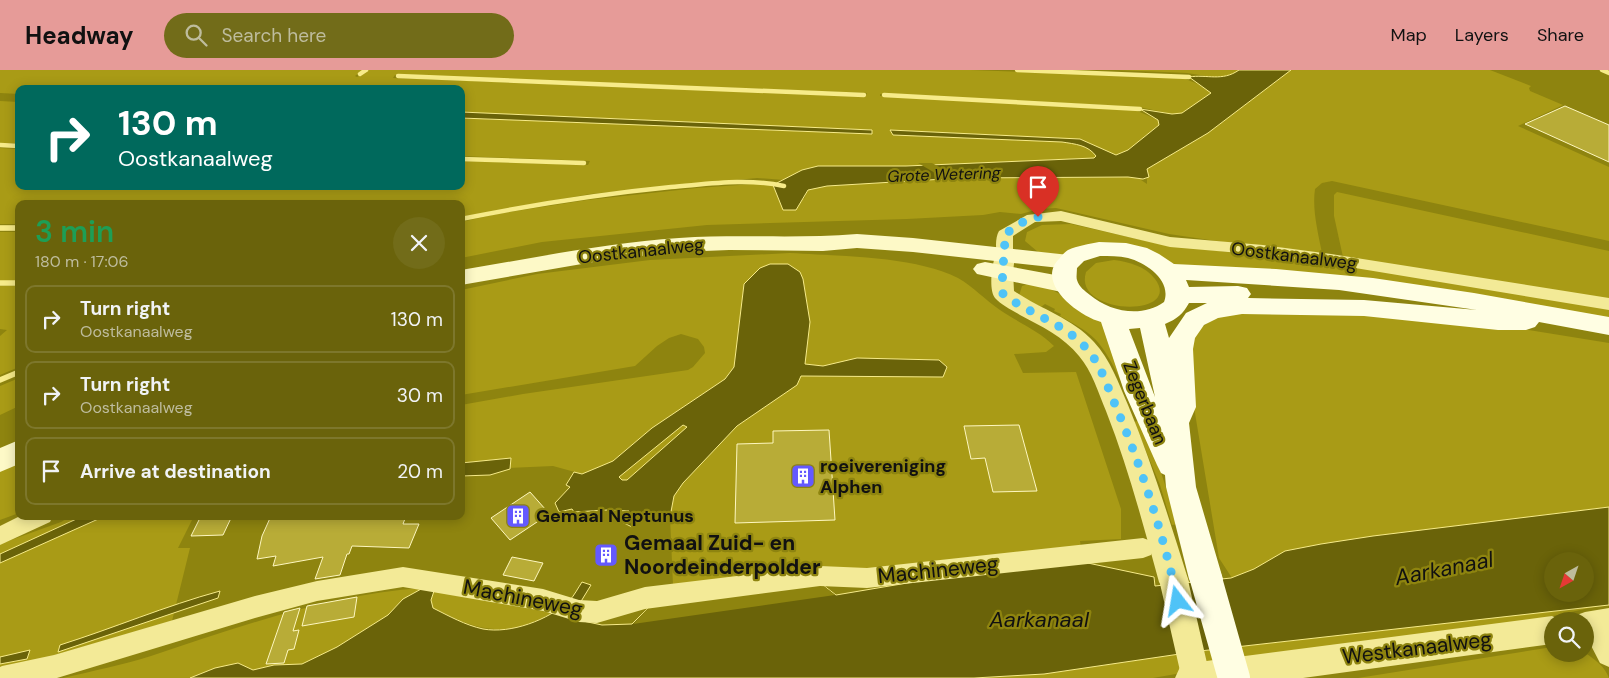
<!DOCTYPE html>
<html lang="en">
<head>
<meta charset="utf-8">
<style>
  :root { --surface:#6a630b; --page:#726c19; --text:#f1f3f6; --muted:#bebc9d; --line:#7d772c; --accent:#e69b98 }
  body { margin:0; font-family:"DM Sans",sans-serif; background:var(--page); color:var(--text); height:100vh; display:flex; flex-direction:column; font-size:19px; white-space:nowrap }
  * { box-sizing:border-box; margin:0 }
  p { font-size:16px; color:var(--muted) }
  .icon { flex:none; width:28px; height:28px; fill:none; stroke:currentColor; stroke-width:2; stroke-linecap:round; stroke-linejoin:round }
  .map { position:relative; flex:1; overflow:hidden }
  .drawer { position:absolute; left:15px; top:130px; width:450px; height:320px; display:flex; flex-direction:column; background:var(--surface); border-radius:10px; box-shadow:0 2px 12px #0003 }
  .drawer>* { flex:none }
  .hud { position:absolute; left:15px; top:15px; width:450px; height:105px; border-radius:10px; box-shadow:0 2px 12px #0003; background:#00695c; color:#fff; overflow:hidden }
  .needle { width:32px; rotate:220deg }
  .controls { position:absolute; left:1544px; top:482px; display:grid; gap:10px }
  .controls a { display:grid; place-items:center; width:50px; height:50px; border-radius:50%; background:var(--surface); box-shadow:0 2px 12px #0003; font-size:25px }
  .pin { position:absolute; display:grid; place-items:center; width:42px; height:42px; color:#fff; margin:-51px -21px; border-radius:50% 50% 50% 0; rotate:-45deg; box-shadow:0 0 5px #0007 }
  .pin .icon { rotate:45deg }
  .me { position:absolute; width:55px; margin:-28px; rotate:346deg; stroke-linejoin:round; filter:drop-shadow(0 0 4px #0008) }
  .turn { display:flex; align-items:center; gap:18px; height:105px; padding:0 20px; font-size:22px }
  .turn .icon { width:65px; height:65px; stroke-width:2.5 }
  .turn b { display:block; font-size:35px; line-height:42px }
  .round { display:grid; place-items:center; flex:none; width:52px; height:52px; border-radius:26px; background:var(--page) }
  .headline { display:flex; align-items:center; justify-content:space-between; height:85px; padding:0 20px }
  h1 { font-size:30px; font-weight:600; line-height:38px; color:#1e9e55 }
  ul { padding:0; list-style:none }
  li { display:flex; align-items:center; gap:15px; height:68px; margin:0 10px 8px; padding:0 10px; border:2px solid var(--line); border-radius:10px }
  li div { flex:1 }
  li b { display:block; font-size:19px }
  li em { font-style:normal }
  header { display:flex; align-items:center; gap:30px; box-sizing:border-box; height:70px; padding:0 25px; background:var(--accent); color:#111 }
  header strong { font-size:24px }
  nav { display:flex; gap:28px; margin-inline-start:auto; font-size:18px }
  .search { width:350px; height:45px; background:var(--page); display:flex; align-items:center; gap:12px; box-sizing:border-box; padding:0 18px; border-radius:28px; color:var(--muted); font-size:19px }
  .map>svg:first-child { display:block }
</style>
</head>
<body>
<header>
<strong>Headway</strong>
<div class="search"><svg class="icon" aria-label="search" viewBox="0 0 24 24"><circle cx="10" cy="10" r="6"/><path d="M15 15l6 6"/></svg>Search here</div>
<nav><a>Map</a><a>Layers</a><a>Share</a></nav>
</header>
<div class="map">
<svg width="1609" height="608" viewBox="0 0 1609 608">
  <rect width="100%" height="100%" fill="#8e840f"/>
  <!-- green -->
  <g fill="#a99b16" fill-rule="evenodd">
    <path d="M0,0H363L355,6L357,7L369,0H971L1183,8L1198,14L1212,23L1182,43L1172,44L1139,37L880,24V26L1133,39L1158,50L1159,55L1128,80L1116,85L1080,69L1039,72C1058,72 1084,69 1096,86L1094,88L906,96H818L802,100L784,110L757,108L590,124L461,147V134H19V154H0V78L19,79V116H461V91L588,95L590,91L461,86V48L871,64L872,60L461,42V19H19V24L0,23ZM395,5L867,23L866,26L393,8Z"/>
    <path d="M1115,0H1239L1231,5L1219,8L1187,3Z"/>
    <path d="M1291,0H1490L1531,16L1529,18L1530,21L1563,35L1518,56L1609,97V171L1332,111L1322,113L1315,119C1312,140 1318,162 1322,183L1223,172L1169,164L1056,138L1039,139L1021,144L1000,142L983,145L907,149L707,155L542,172L461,188V152L497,144L587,130L697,118L768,113L773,115L777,122L804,129L808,120L827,116L961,108L1128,107L1143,109L1141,110L1147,114V99L1208,63Z"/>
    <path d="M0,31L19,32V73H0Z"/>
    <path d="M1337,122L1609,181V232L1343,187L1334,146V125Z"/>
    <path d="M1071,154L1160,174L1372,199L1609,238V253L1174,194L1148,183L1065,185L1038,182L1025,171L1027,162L1042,155Z"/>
    <rect x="0" y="162" width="19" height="52"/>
    <path d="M790,183C838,186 915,186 958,208C974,217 985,230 1000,240C1019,253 1038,260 1054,276L1046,282L1014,284L1023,303L1076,302L1121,439V469L1080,471L1081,478L866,501L673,515L670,447L674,426L683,413L737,356L797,315L804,294L810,252L744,214L734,297L725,309L652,358L613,391L594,400L582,404L553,396L461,400V335L523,324L688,300L693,297L705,283L704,277L698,269L681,264L669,268L657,276L635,296L461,325V220L537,204L650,190Z"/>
    <path d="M1114,190C1129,192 1145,196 1155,209C1184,248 1072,246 1086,202L1096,193Z"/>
    <path d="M1031,213L1048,218L1058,223L1104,253L1144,351L1178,454L1172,455L1160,415L1134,352L1138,351C1128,327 1113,288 1095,269C1085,259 1072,253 1060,246L1061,244L1054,241L1055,239L1045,234L1041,237L1019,226L1022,216Z"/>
    <path d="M0,216H19V297L0,305V266L7,260L0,259Z"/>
    <path d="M1271,240L1472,251L1609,273V437L1533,446L1254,499L1232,508L1219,488L1191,319L1188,278L1199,259L1215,248L1225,245Z"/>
    <path d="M19,308V336L0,345V316Z"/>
    <path d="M683,355L687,357L627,410H622L619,406Z"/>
    <path d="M19,387V443L0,450V398Z"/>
    <path d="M71,446H194L178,478H190L172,551L17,596L0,599V474L61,452Z"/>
    <path d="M423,518L403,529L388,545L337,577L302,594L274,595L253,600L215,598L190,608H63C92,601 123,595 151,586C239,557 330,524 423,518Z"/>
    <path d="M434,521L552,543C505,569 478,561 433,538L431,530Z"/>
    <path d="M1598,536L1549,547L1244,592L1153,608H974L1045,604L1200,581Z"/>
    <path d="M1552,577V584L1585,583C1595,589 1605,597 1609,608H1358Z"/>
  </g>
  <!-- water -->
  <g fill="#6a6309" stroke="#f7eb89" fill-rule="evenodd">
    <path d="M1239,0H1291L1208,63L1147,99L1149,107L1143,109L1128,107L961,108L827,116L808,120L796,140H783L773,115L802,100L818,96H906L1094,88L1096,86C1088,75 1075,74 1062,72L893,65L890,60L1080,69L1116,85L1128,80L1159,55L1158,50L1140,39L1172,44L1182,43L1211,23L1189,7C1207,4 1222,12 1239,0Z"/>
    <path d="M461,42L872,60V64L461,48Z"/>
    <path d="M770,194H788L800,202L803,209L810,252L805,294L823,296L857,288L939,290L947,297L943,307L801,306L797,315L737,356L683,413L674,426L670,447L654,452L640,446L632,457L622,452L629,441L607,440L574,442L572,439L559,442L555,433L570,417L566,415L574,402L582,404L613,391L652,358L725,309L734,297L744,214L760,198ZM683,355L687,357L627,410H622L619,407Z"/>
    <path d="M511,388L510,399L490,405L461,406V393Z"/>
    <path d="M1609,437V535L1200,581L1044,604L974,608H190L215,598L238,593L253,600L274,595L302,594L337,577L388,545L403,529L423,518L434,521L431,530L433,538C449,546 465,555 483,559C511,564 548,550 569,531C574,526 578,518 582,512L591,515L580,533L583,551L602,555L632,554L651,535L819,512L836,525L1008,496L1083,492L1154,507L1155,516L1231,508L1254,499L1285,481L1321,474L1373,466ZM1552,491H1585V524H1552Z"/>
    <path d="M83,446H105L0,493V484Z"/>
    <path d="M220,521L218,528L58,582L60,575C114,558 165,536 220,521Z"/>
    <path d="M30,580L27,589L0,594V587Z"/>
  </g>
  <!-- pier -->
  <g fill="#8e840f">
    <path d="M918,93H932L961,109L947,110Z"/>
    <path d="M819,512L835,525L633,554L651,535Z"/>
  </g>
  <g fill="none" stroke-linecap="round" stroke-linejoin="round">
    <!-- stream-far1 -->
    <g stroke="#f7eb89" stroke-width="4.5">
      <path d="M1017,0L1189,7"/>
      <path d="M1602,0L1609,3"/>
      <path d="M360,4L366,0"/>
      <path d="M398,6L864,25"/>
      <path d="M884,25L1140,39"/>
      <path d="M0,75L19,76"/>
      <path d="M461,89L584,93"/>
      <path d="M461,149C531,135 600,124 671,117C709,114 746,108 784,116"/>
      <path d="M0,158H19"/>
    </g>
    <!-- stream -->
    <g stroke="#f7eb89" stroke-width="5.5">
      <path d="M0,158H19"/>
      <path d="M0,213H19"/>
      <path d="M0,310L19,302"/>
    </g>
  </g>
  <!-- building -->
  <g fill="#b8ac37" stroke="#fef7bf">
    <path d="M1565,36L1609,55V92L1525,54Z"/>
    <path d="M1019,355L1037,421L993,422L985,388L971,389L964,356Z"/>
    <path d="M829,360L835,450L735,453L737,374L773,373V361Z"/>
    <path d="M530,422L546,440L540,444L543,448L510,470L491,448Z"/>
    <path d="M201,446H232L223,465L191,466Z"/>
    <path d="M271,446H406L403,454H419L409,478L352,476L349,484H347L340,505L315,509L323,487L273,496L276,486L257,489L262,466Z"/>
    <path d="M512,487L543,493L534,511L503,505Z"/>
    <path d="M357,527L354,547L302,556L307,536Z"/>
    <path d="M300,538L293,561L299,560L294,579L288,580L284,593L266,594L284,542Z"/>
  </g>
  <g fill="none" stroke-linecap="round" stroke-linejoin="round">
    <!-- minor -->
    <g fill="#f3ea97" fill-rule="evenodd">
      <path d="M1061,141L1170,167L1263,175L1331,184L1609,228V240L1331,194L1263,185L1170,177L1061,151L1035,152L1013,166V185L1011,189H999C995,182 995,167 999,161L1027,145Z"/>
      <path d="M20,446H53L50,452L0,475V456Z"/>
      <path d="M1143,468L1151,471L1154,478L1151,485L1143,488L867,518L820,516L645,539L597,553L579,552L543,541L403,517L317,531L255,548L57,608H0V597L2,596L54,585L255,526L317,511L403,497L543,519L579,530L597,531L645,517L820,496L867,498Z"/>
      <path d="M1593,544L1601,547L1609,561V597L1600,593L1585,564V551H1583L1585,547Z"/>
    </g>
    <!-- tertiary -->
    <g fill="#f3ea97" fill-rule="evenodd">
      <path d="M1005,179L1012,180L1015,185L1013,202L1014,221C1040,239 1072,248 1094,272C1110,289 1119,314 1128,335C1152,393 1170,452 1189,512L1184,521L1174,525L1164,521L1159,512C1143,454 1128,397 1106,341C1098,322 1092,301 1079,286C1064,267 1041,256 1020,245C1012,240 1001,235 995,228C988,220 992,189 998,180Z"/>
      <path d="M1609,538V566L1585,570V551H1572L1574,546L1585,542Z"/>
      <path d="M1552,546L1563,551H1552V574L1303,608H1175L1180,597L1191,593Z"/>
    </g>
    <!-- secondary -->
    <g fill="#fdf9c7" fill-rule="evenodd">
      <path d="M857,164L913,168L1069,185L1077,187L1080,192L1077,197L1069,199L913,182L857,178L823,181L729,180L678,182L605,190L461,215V200C533,188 606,173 679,168C738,164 798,169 857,164Z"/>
      <path d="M985,192L1066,207L1074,210L1078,215L1074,220L1066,223L977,204L973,199L977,194Z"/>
      <path d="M19,370V394L0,402V378Z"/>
    </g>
    <!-- primary -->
    <path fill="#fffee3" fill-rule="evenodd" d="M1099,172L1126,173L1147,178L1159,184L1174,194L1276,199L1373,208L1474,223L1609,247V265L1539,252L1535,257L1526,260H1498L1364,246L1242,244L1218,248L1204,255L1195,268L1193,279L1196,337L1189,353L1196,417L1223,509L1218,520L1206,524L1194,520L1189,509L1166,417L1165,405L1161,403L1157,395L1124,321L1101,252C1078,246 1034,212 1060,188C1062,185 1065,182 1068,180C1077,176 1089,174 1099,172ZM1100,186C1109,186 1119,186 1128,188C1147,193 1172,211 1164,232C1142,248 1110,242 1090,225C1085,221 1079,217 1077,210C1076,207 1077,202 1077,198L1084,191ZM1186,210L1339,220L1477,240L1364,230L1248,228L1251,224L1247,218L1238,216L1189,217ZM1189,233H1207L1186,243L1169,268L1165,254C1177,249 1183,244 1189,233ZM1140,258L1155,327L1129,259Z"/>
    <!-- tertiary-bridge -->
    <path stroke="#f3ea97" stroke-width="28" d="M1174,512L1196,608"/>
    <!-- primary-bridge -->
    <path stroke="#fffee3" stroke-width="32" d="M1206,509L1234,608"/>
  </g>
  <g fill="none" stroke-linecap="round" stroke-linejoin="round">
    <!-- route -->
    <path stroke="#4fc3f7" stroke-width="9" stroke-dasharray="0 16.2" d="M1038,147L1023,152L1005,164C1005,184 1001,204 1003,224C1029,244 1064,253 1086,278C1100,293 1106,313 1114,332C1141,395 1163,464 1178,531"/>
  </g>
  <!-- icons -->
  <defs>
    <g id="building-square" transform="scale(1.25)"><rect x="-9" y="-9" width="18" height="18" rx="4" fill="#6459ff" stroke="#8e840f"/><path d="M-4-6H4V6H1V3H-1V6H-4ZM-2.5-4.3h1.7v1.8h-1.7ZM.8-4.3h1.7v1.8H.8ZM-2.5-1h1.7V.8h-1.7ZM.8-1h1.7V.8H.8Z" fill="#fff"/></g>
  </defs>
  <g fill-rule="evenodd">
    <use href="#building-square" x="803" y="406"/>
    <use href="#building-square" x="518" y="446"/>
    <use href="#building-square" x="606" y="485"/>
  </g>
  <g text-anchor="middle" stroke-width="4.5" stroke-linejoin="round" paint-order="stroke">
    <!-- far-water labels -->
    <g font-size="16" font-style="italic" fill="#111" stroke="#8e840f">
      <text transform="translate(944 104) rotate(-2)" y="6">Grote Wetering</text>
    </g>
    <!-- street labels -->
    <g font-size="18" fill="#111" stroke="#8e840f">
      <text transform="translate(641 181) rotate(-6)" y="6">Oostkanaalweg</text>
      <text transform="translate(1294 186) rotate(7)" y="6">Oostkanaalweg</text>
      <text transform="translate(1145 333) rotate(68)" y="6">Zegerbaan</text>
    </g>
    <!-- poi labels -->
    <g font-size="18" font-weight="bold" fill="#111" stroke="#8e840f" text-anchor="start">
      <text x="820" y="402">roeivereniging<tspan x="820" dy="21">Alphen</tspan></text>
      <text x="536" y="452">Gemaal Neptunus</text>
    </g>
    <!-- near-poi labels -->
    <g font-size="21" font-weight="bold" fill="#111" stroke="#8e840f" text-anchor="start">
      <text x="624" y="480">Gemaal Zuid- en<tspan x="624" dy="24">Noordeinderpolder</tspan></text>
    </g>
    <!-- near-street labels -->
    <g font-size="21" fill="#111" stroke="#8e840f">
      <text transform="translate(938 500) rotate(-6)" y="7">Machineweg</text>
      <text transform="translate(523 528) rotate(11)" y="7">Machineweg</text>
      <text transform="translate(1417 578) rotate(-7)" y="7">Westkanaalweg</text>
    </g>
    <!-- near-water labels -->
    <g font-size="22" font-style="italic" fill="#111" stroke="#8e840f">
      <text transform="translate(1444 498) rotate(-11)" y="8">Aarkanaal</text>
      <text x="1039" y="557">Aarkanaal</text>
    </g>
  </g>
</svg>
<div class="controls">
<a><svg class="needle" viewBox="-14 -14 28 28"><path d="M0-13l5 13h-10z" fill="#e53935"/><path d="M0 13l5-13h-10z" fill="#bebc9d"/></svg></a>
<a><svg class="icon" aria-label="search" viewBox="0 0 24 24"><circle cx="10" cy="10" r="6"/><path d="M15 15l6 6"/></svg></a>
</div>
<div class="pin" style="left:1038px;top:147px;background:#d93025"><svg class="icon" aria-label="arrive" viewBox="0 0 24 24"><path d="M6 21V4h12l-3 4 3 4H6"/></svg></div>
<svg class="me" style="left:1178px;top:531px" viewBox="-20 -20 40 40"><path d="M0-17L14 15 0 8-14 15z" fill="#4fc3f7" stroke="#fff" stroke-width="4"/></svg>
<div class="hud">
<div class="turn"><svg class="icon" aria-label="right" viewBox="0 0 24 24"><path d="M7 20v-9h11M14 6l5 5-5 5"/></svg><div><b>130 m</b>Oostkanaalweg</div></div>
</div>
<section class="drawer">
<div class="headline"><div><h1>3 min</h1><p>180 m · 17:06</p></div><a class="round"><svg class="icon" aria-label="close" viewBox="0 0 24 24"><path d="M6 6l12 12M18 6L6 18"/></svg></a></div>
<ul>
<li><svg class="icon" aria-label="right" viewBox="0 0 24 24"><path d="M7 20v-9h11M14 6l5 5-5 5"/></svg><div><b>Turn right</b><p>Oostkanaalweg</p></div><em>130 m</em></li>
<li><svg class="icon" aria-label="right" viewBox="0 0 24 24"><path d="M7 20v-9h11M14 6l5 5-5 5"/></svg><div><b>Turn right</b><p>Oostkanaalweg</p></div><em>30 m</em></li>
<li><svg class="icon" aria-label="arrive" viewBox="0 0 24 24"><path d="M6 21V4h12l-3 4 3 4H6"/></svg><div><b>Arrive at destination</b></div><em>20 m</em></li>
</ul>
</section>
</div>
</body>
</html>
